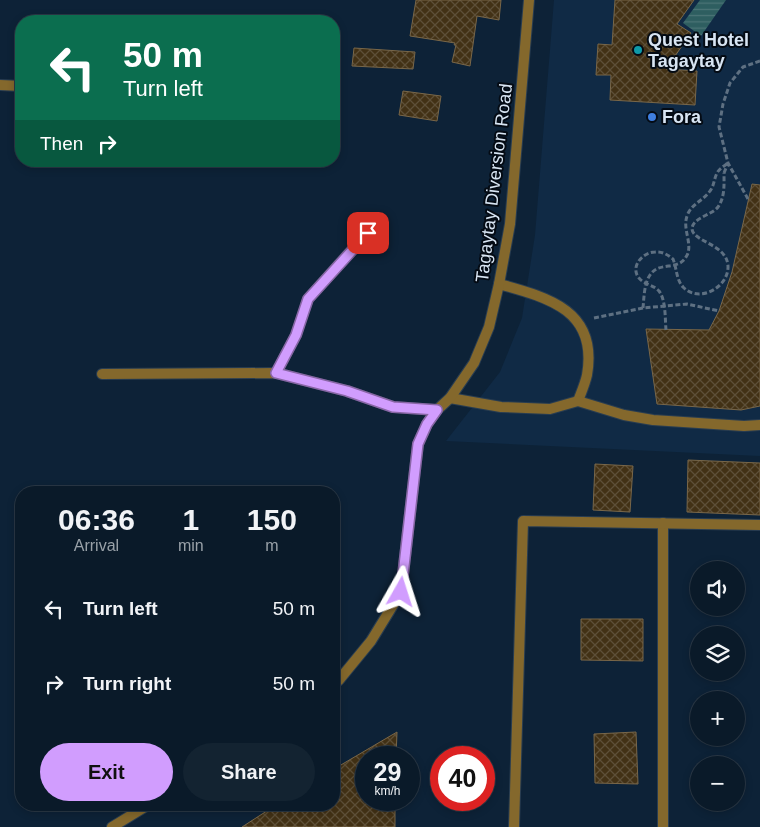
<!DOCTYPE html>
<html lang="en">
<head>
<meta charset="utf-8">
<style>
  :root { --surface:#0a1a29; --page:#132331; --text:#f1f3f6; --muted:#99a1a8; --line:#2a3846; --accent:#d19dfe }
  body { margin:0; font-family:Helvetica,sans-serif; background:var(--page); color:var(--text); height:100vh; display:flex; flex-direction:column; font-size:19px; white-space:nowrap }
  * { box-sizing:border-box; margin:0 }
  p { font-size:16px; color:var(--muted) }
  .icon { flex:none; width:28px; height:28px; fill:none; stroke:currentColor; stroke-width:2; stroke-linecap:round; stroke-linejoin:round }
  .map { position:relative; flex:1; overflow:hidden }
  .drawer { position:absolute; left:15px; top:486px; width:325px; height:325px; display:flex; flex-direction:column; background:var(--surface); border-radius:20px; box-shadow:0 2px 8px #0003,0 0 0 1px var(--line) }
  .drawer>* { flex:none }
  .top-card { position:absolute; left:15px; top:15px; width:325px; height:152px; border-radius:20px; box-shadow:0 2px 8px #0003,0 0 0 1px var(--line); background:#0b6e4f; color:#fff; overflow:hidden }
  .controls { position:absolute; left:690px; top:561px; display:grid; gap:10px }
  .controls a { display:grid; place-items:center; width:55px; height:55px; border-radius:50%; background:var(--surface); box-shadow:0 2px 8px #0003,0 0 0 1px var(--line); font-size:25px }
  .speed { position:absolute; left:355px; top:746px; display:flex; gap:10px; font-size:25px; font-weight:700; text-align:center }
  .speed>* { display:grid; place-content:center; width:65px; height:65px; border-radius:50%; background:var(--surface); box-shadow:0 2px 8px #0003,0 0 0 1px var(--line); line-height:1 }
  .speed small { font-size:12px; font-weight:400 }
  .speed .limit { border:8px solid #d22; background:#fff; color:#111 }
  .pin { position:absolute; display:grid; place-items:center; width:42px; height:42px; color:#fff; margin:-21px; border-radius:10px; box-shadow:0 2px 8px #0006 }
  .me { position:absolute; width:55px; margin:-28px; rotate:6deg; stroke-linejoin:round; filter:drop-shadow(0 0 4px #0008) }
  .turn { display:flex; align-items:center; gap:18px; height:105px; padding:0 25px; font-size:22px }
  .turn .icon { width:65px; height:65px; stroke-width:2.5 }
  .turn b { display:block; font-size:35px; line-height:42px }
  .then { display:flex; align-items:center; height:48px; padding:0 25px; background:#0003; gap:10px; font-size:19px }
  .eta { display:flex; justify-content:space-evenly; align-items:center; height:85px; text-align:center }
  .eta b { font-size:30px; font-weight:700; line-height:35px }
  .button { display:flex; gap:10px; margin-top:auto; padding:10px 25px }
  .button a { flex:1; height:58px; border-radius:30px; background:var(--accent); color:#111; font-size:20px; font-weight:700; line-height:58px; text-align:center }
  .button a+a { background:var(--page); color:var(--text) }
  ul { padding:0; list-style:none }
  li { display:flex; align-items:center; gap:15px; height:75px; padding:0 25px }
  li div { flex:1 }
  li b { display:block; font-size:19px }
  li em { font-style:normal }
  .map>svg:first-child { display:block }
</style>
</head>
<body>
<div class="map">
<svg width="760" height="827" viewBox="0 0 760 827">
  <defs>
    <pattern id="water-rules" width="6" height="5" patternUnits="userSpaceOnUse" patternTransform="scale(1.25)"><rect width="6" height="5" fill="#2e5e60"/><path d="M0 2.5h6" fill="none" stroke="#4c7577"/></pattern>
    <pattern id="building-cross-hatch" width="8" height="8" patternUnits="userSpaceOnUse" patternTransform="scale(1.25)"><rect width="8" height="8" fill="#423115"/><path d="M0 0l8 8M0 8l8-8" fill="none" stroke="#5d4f38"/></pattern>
  </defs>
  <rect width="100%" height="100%" fill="#0d2237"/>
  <!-- built -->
  <path fill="#102a45" d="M554,0H760V456L446,441L500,372L522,318L535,235Z"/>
  <!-- water -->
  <path fill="url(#water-rules)" d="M700,0H726L701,36L683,23Z"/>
  <!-- building -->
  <g fill="url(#building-cross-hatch)" stroke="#796749">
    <path d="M416,0H501L499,20L477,16L470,66L452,62L456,45H454L455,43L410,36Z"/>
    <path d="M615,0H694L677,24L691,33L666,69L697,71L695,105L610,100L611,75H596L598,44L612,45Z"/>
    <path d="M354,48L415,52L413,69L352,66Z"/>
    <path d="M403,91L441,96L437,121L399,115Z"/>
    <path d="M752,184L760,185V406L741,410L657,404L646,329L709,330L719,311L732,272Z"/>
    <path d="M688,460L760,463V515L687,512Z"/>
    <path d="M595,464L633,466L630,512L593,510Z"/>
    <path d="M581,619H643V661L581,660Z"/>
    <path d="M397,732L396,758H366V800H395V827H242L276,805H334V769Z"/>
    <path d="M636,732L638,784L595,783L594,734Z"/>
  </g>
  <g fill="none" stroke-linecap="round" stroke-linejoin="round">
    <!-- service casing -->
    <g stroke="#293d51" stroke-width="12">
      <g id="service">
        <path d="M499,284C550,298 598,311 587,375C585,384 581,393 578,401"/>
        <path d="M276,373L296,335L308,299L367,233"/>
        <path d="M102,374L276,373L347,391L393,407L437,410"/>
        <path d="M450,398L501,407L550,409L578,401L624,415L653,420L744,426L760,425"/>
      </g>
    </g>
    <!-- minor casing -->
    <g stroke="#293d51" stroke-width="12">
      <g id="minor">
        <path d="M0,85L21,86"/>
        <path d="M663,523V827"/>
        <path d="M514,827L523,521L760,525"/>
      </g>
    </g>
    <!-- tertiary casing -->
    <g stroke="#293d51" stroke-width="12">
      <g id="tertiary">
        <path d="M334,684L339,680L371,641L401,592L418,444L427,424L437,410L450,398L474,363L489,327L499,284L510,224L529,0"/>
        <path d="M112,827L148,805"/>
      </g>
    </g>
    <!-- path -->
    <g stroke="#5e7082" stroke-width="3" stroke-dasharray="5 2.5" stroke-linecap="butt">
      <path d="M724,173L728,163"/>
      <path d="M748,199L728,163L719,127L723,104L730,83L743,67L760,61"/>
      <path d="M643,308C644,298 644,284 650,275C659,261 678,271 686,257C694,245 682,230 687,216C691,204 703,201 710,191C714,186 714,179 717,173C719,169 724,166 728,163"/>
      <path d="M594,318L643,308L687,304L719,311"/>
    </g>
    <!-- service -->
    <use href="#service" stroke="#84682c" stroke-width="10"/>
    <!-- minor -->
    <use href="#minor" stroke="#84682c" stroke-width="10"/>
    <!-- tertiary -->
    <use href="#tertiary" stroke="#84682c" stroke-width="10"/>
    <!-- path-bridge -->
    <path stroke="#5e7082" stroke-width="3" stroke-dasharray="5 2.5" stroke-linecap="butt" d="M666,330C665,319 666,300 659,291C653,284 642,285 637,275C632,264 644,252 655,252C662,251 668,255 673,259C677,269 676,279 683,287C699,304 729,287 728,266C727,244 693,242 692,229C692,218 712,215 718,207C725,197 724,185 724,173"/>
  </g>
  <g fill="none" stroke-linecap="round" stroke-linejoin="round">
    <!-- route casing -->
    <g stroke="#8866a5" stroke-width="12">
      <path id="route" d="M368,233L308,299L296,335L276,373L347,391L393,407L437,410L427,424L418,444L401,592"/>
    </g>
    <!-- route -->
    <use href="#route" stroke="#d19dfe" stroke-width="9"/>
  </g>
  <!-- markers -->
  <circle fill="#0f9aa8" stroke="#040b14" stroke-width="2" cx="638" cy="50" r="5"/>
  <circle fill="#3f7fe0" stroke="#040b14" stroke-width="2" cx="652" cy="117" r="5"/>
  <g text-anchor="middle" stroke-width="4" stroke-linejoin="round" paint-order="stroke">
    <!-- poi labels -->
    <g font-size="18" font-weight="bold" fill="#d8e5f3" stroke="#040b14" text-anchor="start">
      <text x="648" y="46">Quest Hotel<tspan x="648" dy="21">Tagaytay</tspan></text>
      <text x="662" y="123">Fora</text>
    </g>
    <!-- street labels -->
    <g font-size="18" fill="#d8e5f3" stroke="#040b14">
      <text transform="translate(494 183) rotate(-83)" y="6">Tagaytay Diversion Road</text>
    </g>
  </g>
</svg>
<div class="controls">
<a><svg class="icon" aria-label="sound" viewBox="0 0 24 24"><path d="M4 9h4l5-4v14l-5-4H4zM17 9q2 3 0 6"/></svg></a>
<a><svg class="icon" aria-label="layers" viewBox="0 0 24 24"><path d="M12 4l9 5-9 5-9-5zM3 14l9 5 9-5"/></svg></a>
<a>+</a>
<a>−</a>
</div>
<div class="speed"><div>29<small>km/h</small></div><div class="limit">40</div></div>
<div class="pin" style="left:368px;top:233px;background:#d93025"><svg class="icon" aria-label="arrive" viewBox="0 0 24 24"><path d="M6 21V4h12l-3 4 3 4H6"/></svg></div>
<svg class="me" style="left:401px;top:592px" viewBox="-20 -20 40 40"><path d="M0-17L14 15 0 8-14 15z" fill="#d19dfe" stroke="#fff" stroke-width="4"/></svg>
<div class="top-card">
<div class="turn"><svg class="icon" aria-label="left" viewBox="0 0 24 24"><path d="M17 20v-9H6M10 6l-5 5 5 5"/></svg><div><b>50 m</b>Turn left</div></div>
<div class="then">Then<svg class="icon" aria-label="right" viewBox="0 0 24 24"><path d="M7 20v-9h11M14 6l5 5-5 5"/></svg></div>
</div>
<section class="drawer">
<div class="eta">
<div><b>06:36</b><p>Arrival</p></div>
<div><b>1</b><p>min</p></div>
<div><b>150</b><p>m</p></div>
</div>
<ul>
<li><svg class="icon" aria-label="left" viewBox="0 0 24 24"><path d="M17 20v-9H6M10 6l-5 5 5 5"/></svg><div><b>Turn left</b></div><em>50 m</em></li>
<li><svg class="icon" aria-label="right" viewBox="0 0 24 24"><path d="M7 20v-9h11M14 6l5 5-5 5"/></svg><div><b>Turn right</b></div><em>50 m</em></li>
</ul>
<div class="button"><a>Exit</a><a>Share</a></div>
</section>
</div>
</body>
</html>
